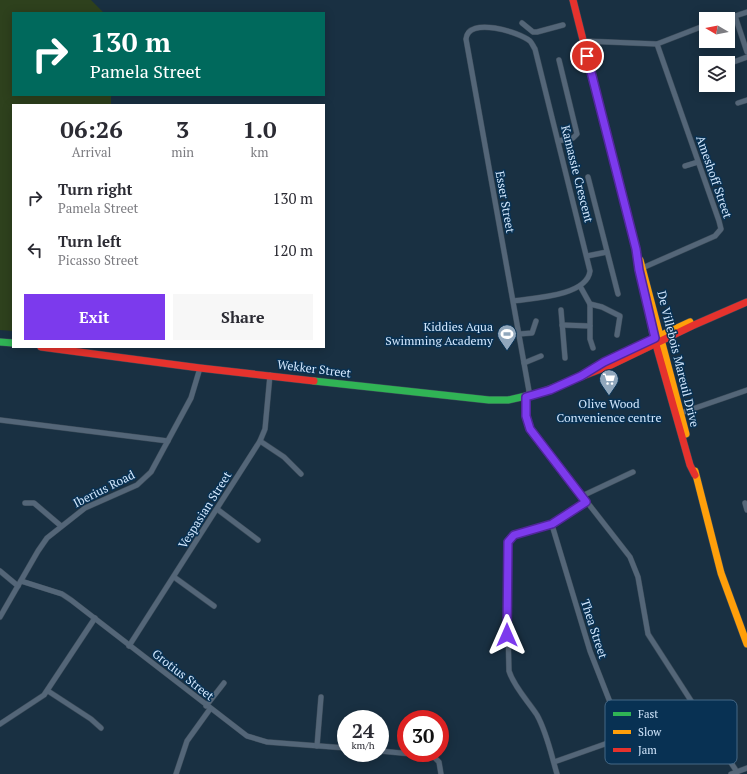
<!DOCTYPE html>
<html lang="en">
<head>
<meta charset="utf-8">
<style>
  :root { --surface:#fff; --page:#f7f7f7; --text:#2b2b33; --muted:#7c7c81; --accent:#7c3aed }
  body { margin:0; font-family:"PT Serif",serif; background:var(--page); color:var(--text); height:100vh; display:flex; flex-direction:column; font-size:15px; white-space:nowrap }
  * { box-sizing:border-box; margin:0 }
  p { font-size:13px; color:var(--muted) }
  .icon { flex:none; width:22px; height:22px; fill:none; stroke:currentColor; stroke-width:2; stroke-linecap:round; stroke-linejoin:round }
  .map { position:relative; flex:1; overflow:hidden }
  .drawer { position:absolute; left:12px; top:104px; width:313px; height:244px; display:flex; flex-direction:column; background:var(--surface); border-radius:0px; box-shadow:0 2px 10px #0003 }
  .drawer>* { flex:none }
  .top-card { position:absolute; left:12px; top:12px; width:313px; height:84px; border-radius:0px; box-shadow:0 2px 10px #0003; background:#00695c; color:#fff; overflow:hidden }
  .needle { width:26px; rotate:280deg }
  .fabs { position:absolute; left:699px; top:12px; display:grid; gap:8px }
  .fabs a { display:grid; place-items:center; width:36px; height:36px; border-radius:0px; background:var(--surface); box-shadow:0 2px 10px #0003; font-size:20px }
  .speed { position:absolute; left:337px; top:710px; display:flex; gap:8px; font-size:20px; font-weight:700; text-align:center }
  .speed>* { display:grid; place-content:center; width:52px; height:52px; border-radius:50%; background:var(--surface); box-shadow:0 2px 10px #0003; line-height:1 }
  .speed small { font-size:10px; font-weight:400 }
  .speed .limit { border:6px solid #d22; background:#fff; color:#111 }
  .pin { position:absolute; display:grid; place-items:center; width:34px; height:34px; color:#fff; margin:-17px; border:2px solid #fff; border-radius:50%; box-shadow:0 1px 4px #0007 }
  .me { position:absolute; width:44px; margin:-22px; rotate:0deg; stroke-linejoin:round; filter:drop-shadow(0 0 3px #0008) }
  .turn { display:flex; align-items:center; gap:14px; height:84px; padding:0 12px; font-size:18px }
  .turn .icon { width:52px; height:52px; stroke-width:2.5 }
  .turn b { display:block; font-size:28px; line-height:34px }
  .eta { display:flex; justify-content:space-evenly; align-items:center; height:68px; text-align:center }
  .eta b { font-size:24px; font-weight:800; line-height:28px }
  .cta { display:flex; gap:8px; margin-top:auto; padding:8px 12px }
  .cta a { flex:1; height:46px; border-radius:0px; background:var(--accent); color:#fff; font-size:16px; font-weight:800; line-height:46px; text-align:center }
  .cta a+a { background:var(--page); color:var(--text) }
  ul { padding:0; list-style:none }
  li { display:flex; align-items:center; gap:12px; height:52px; padding:0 12px }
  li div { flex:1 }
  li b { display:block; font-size:15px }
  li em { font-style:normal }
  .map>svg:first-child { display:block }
</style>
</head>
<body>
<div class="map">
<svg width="747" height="774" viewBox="0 0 747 774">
  <rect width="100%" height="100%" fill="#193042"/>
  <!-- grass -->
  <path fill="#2e411d" d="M0,0H91L104,13H13V95H111V105H13V331L0,330Z"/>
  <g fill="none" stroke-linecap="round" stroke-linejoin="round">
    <!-- street casing -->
    <g stroke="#3a4a58" stroke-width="6">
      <g id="street">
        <path d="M735,16L747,52"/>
        <path d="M726,19L747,12"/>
        <path d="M522,23L533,32H537L563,25"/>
        <path d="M584,41L657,44L706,25"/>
        <path d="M728,64L747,57"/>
        <path d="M738,103L747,100"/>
        <path d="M558,141L573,138L577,134L559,60"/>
        <path d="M685,166L698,162"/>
        <path d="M588,177L618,294"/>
        <path d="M587,256L607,252"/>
        <path d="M640,269L715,236L721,229L719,221L657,44"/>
        <path d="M580,286L590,304V339L593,348"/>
        <path d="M513,301C533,298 587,296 590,271L535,49C533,46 532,43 530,41C519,32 468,16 466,39L529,391L525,404L530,429L630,557L638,577L648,634L737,772"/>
        <path d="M590,304L602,307L620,316L617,335"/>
        <path d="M561,310L565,358"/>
        <path d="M562,325L590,326"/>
        <path d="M519,334L532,333L536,321"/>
        <path d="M524,363L541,356"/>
        <path d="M678,414L747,390"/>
        <path d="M0,420L168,441"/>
        <path d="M260,441L284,457L301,474"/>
        <path d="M582,496L633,472"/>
        <path d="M25,503H34L61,526"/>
        <path d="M745,503L747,510"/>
        <path d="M217,509L258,540"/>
        <path d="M552,525L590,651L624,738"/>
        <path d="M0,571L18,586"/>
        <path d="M174,577L214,606"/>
        <path d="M21,581L62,594L71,600L247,736L267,742L346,748"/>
        <path d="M0,617L38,551L47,538L85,508L137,485L151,472L191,398L200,368"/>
        <path d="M129,646L260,441L265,429L270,375"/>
        <path d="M48,691L91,719L101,728"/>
        <path d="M206,706L224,683"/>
        <path d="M0,724L44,695L95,618"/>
        <path d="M317,746L321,697"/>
        <path d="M380,751L433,756L439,762L441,774"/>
        <path d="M554,762L698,711"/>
        <path d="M176,774L187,741L210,709"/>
        <path d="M557,774C551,754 547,733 537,715C528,701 514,687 509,671L506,547L509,539L514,535L552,525L586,502"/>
        <path d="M731,774L747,768"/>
      </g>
    </g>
    <!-- fast casing -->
    <g stroke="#3a4a58" stroke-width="8">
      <g id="fast">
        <path d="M613,159L636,249L653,334"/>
        <path d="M0,342L13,343"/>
        <path d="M314,381L489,400H508L526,396"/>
      </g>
    </g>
    <!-- slow casing -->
    <g stroke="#3a4a58" stroke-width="8">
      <g id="slow">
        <path d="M640,260L686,434"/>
        <path d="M593,369L614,357L690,322"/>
        <path d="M695,471L721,573L747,644"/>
      </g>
    </g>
    <!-- jam casing -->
    <g stroke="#3a4a58" stroke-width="8">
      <g id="jam">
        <path d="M573,0L613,159"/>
        <path d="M653,334L690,465L695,475"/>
        <path d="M41,347L200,368L314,381"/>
        <path d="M526,396L537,394L611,365L694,325L747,302"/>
      </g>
    </g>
    <!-- street -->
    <use href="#street" stroke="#546678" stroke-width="5"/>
    <!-- fast -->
    <use href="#fast" stroke="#30b455" stroke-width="7"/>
    <!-- slow -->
    <use href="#slow" stroke="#ff9f0a" stroke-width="7"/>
    <!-- jam -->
    <use href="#jam" stroke="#e5322d" stroke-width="7"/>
  </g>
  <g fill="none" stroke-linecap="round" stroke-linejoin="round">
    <!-- route casing -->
    <g stroke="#51269a" stroke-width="10">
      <path id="route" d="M507,635L508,542L514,535L552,524L586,502L530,429L526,416V397L550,390L581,376L604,362L655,338L639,270L636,249L587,56"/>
    </g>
    <!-- route -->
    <use href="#route" stroke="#7c3aed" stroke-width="7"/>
  </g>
  <!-- icons -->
  <defs>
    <g id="stadium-pin" transform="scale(1)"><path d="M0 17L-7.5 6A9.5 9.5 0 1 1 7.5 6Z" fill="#91a7bc" stroke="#083153"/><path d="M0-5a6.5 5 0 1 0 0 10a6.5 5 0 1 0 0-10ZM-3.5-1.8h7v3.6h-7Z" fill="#fff"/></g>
    <g id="supermarket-pin" transform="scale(1)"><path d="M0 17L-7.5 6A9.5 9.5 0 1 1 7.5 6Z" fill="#91a7bc" stroke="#083153"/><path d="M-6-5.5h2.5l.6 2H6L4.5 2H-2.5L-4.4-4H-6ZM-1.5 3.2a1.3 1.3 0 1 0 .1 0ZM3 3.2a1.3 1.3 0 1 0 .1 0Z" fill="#fff"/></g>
  </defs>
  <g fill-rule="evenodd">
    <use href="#stadium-pin" x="507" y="334"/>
    <use href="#supermarket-pin" x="609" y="379"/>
  </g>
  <g text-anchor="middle" stroke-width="3" stroke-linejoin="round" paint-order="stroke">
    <!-- street labels -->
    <g font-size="12" fill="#d2e7fd" stroke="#083153">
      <text transform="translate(577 174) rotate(76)" y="4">Kamassie Crescent</text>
      <text transform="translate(714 177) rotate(71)" y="4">Ameshoff Street</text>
      <text transform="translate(505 202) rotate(80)" y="4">Esser Street</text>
      <text transform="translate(678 359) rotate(76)" y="4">De Villebois Mareuil Drive</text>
      <text transform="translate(314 369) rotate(7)" y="4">Wekker Street</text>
      <text transform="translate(104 489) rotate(-27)" y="4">Iberius Road</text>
      <text transform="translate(205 510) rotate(-58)" y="4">Vespasian Street</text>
      <text transform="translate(594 629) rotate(72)" y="4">Thea Street</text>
      <text transform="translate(183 675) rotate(38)" y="4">Grotius Street</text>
    </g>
    <!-- poi labels -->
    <g font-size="12" fill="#d2e7fd" stroke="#083153" text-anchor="end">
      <text x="493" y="331">Kiddies Aqua<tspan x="493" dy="14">Swimming Academy</tspan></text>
      <text x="609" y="408" text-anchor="middle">Olive Wood<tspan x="609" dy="14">Convenience centre</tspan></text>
    </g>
  </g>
  <!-- legend -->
  <rect x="605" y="700" width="132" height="64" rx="6" fill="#083153" stroke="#456886" stroke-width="1"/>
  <rect x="613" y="712" width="18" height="4" fill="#30b455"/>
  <rect x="613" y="730" width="18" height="4" fill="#ff9f0a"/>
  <rect x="613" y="748" width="18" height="4" fill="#e5322d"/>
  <g font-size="11" fill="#d2e7fd">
    <text x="638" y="718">Fast</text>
    <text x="638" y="736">Slow</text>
    <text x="638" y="754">Jam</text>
  </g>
</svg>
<div class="fabs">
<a><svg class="needle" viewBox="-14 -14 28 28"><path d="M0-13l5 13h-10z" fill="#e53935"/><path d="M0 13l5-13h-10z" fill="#7c7c81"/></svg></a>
<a><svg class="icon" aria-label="layers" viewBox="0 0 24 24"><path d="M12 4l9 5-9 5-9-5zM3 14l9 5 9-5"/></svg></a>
</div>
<div class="speed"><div>24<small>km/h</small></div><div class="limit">30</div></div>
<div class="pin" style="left:587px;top:56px;background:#d93025"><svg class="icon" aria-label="arrive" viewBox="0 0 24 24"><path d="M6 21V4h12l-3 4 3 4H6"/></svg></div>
<svg class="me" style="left:507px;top:635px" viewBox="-20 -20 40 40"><path d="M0-17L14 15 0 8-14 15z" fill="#7c3aed" stroke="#fff" stroke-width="4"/></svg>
<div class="top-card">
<div class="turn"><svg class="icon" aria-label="right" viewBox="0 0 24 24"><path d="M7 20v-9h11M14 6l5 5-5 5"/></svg><div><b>130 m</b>Pamela Street</div></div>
</div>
<section class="drawer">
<div class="eta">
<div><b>06:26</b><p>Arrival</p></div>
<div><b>3</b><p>min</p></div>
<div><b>1.0</b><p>km</p></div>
</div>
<ul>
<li><svg class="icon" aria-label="right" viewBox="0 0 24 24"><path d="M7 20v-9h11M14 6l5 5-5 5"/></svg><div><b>Turn right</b><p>Pamela Street</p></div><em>130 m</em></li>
<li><svg class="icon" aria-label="left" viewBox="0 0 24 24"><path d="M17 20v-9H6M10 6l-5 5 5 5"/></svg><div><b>Turn left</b><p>Picasso Street</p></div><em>120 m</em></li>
</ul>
<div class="cta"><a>Exit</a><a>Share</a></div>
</section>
</div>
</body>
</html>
